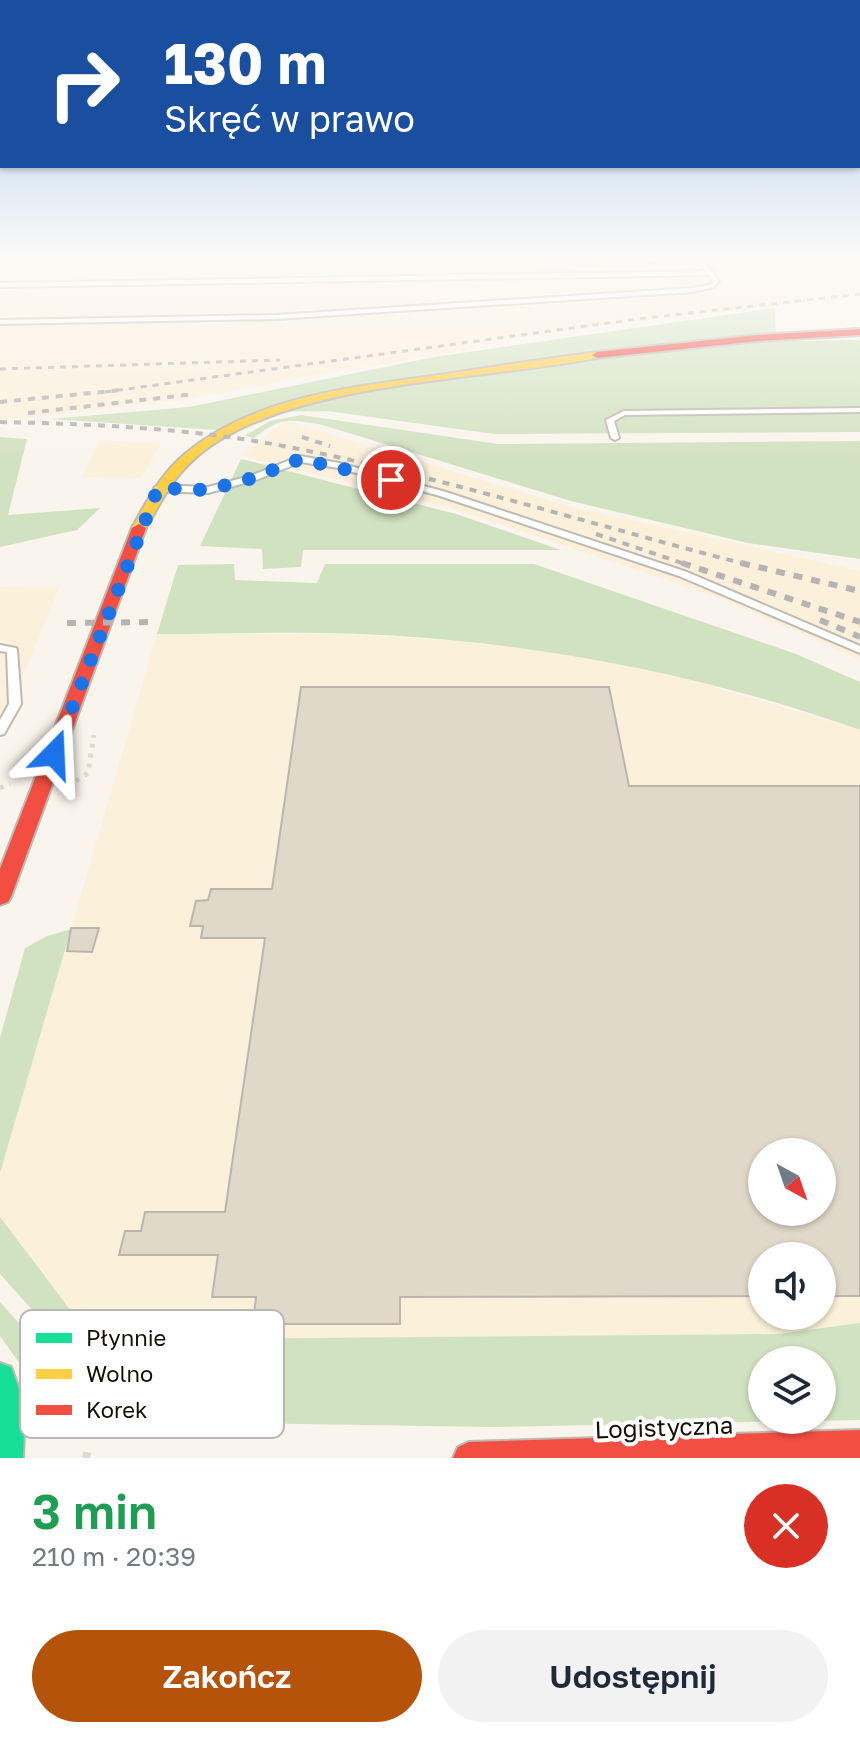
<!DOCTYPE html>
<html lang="pl">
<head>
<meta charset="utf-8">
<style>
  :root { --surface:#fff; --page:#f2f2f3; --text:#1f2937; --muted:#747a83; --accent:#b45309 }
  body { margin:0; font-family:"Golos Text",sans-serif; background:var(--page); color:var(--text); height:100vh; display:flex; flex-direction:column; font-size:30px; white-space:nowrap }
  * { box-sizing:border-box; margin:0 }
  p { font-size:26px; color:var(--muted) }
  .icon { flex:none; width:44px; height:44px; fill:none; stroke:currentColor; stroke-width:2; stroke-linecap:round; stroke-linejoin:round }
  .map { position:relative; height:1458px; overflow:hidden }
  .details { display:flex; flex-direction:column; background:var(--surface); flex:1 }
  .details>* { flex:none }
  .hud { position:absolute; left:0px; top:0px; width:860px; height:168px; box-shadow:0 2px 6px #0004; background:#1a4fa0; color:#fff; overflow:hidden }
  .needle { width:52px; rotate:140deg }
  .fabs { position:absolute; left:748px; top:1138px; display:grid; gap:16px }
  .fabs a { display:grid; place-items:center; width:88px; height:88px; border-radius:50%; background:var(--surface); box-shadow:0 2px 6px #0004; font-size:40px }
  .pin { position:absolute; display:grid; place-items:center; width:68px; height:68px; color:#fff; margin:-34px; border:4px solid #fff; border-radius:50%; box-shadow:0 2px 8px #0007 }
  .me { position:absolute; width:88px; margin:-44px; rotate:21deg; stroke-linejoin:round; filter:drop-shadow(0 0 6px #0008) }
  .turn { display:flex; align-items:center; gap:28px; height:168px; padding:0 32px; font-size:36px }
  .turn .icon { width:104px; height:104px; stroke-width:2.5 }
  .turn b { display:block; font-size:56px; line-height:68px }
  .round { display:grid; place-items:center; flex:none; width:84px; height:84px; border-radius:42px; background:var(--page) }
  .overview { display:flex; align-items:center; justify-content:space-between; height:136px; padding:0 32px }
  h1 { font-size:48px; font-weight:600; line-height:60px; color:#1e9e55 }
  .cta { display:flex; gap:16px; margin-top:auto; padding:16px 32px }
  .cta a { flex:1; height:92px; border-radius:48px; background:var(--accent); color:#fff; font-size:32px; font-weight:600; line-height:92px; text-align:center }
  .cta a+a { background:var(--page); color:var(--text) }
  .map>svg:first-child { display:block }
</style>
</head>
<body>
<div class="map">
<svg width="860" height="1458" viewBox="0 0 860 1458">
  <rect width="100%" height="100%" fill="#f9f5ed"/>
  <!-- built -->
  <g fill="#fbf0da" fill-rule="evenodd">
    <path d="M0,258H860V297L623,323L472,345L475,349L326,373L188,399L0,421Z"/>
    <path d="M284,420L568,506L860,571V660L723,599L461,511L243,456Z"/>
    <path d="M100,440L161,444L141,478L82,477Z"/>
    <path d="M0,587L59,588L0,732Z"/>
    <path d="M157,634H341L491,643L565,654L684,678L860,730V1324L778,1334L93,1340L0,1217V1173ZM762,1152H822V1212H762ZM762,1256H822V1316H762Z"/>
  </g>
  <!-- green -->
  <g fill="#d1e2c0" fill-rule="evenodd">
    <path d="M774,308L777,341L860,340V432L494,434L327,411L262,412L217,430L50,419L189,407L434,357Z"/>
    <path d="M301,415L498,444L860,441V559L748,543L571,501L319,424C286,419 281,417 254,438L244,436L270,421Z"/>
    <path d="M0,437L27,439L8,515L100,508L77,530L0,547Z"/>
    <path d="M241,459L456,514L561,550H303L301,567L263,569L262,549L200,546Z"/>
    <path d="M234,564L235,580L317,583L325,564H534L796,654L860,682V730C711,677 556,646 399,636C319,630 237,634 157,634L178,565Z"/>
    <path d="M71,929L0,1173V1038L25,948L47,936Z"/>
    <path d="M0,1217L93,1340L778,1334L860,1323V1420L491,1427L108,1421L110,1397L0,1274ZM762,1360H822V1420H762Z"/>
    <path d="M0,1302L78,1389L76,1413L45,1399L0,1336Z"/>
  </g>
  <!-- building -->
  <g fill="#e0d9c9" stroke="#bab6ae" stroke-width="2" fill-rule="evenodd">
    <path d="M301,687H609L629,786H860V1296H822V1256H762V1296L400,1297V1324H253L256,1297H212L218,1255H119L125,1231H141L145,1212H225L265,938H201L203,926H190L196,901L208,900L211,889H272ZM762,1152H822V1212H762Z"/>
    <path d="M71,928H99L92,952L67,951Z"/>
  </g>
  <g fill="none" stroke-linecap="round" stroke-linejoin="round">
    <!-- lane casing -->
    <g stroke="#bebab2" stroke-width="4">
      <g id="lane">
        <path d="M554,258H702L719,281L714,287L693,292L276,319L0,324V320L276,315L693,288L710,285L713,281L708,275L0,287V283L706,271L699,263L557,260Z"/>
        <path d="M860,408V412L625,415L614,421L619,438L615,440L611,438L606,420L624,411Z"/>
        <path d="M300,456L339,463L446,492L687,572L860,646V653L679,576L440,496L338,468L301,462L256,480L208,493L158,491L154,488L158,485L208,487L250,476Z"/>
        <path d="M0,645L16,648L17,650L21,704L4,734L0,735V720L9,704L7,652L0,651Z"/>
      </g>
    </g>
    <!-- fast casing -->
    <g stroke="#bebab2" stroke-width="4">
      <path id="fast" d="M0,1363L11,1367L25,1406L23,1458H0Z"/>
    </g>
    <!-- slow casing -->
    <g stroke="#bebab2" stroke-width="4">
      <path id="slow" d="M597,352L601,353V357C486,381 278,380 192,461C170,481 159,506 144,531H134L132,528C147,501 161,474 185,454C255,396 353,387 439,375C492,367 544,359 597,352Z"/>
    </g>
    <!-- jam casing -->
    <g stroke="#bebab2" stroke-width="4">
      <g id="jam">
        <path d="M860,329V335L758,341L597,358L592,355L597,352L758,335Z"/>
        <path d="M139,524L146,528L11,897L8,902L0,905V869L132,528Z"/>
        <path d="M860,1430V1458H453L458,1447L469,1442Z"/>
      </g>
    </g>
    <!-- path-far1 -->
    <g stroke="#dcdbd9" stroke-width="5" stroke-dasharray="4 6" stroke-linecap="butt">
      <path d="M76,781L88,773L94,735"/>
      <path d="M0,788L10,784"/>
    </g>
    <!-- path -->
    <path stroke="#dcdbd9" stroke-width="8" stroke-dasharray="6 9" stroke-linecap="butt" d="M86,1458L87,1452"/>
    <!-- lane -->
    <use href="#lane" fill="#fefefc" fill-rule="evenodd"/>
    <!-- fast -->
    <use href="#fast" fill="#16e098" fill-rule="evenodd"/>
    <!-- slow -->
    <use href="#slow" fill="#ffcf43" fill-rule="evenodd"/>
    <!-- jam -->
    <use href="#jam" fill="#f24e42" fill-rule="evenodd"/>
    <!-- rail-far2 -->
    <g stroke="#b6b4b2" stroke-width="3" stroke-dasharray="6 6" stroke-linecap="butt">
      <path d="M0,369L280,360"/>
      <path d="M105,392L645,318L860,294"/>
    </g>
    <!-- rail-far1 -->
    <g stroke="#b6b4b2" stroke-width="4" stroke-dasharray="7 7" stroke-linecap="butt">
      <path d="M0,402L122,390"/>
      <path d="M28,413L195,394"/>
      <path d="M0,422C93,424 186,428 278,445C437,475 592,525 749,565"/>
      <path d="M302,437L330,446"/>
      <path d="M596,534L688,565"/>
    </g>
    <!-- rail -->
    <g stroke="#b6b4b2" stroke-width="6" stroke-dasharray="9 9" stroke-linecap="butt">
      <path d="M682,563L860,622"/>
      <path d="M741,563L860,591"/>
      <path d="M820,620L860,637"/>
      <path d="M67,623L157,622"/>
    </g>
  </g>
  <!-- sky -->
  <linearGradient id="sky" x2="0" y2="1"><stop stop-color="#9ec7ed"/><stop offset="0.56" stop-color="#fcfaf7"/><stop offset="1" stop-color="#fcfaf7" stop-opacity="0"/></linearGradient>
  <rect width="860" height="462" fill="url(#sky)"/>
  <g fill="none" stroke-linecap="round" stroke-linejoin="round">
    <!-- route -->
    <path stroke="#1a73e8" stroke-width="14" stroke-dasharray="0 25.2" d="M54,754L158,488L208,490L253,478L300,459L391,480"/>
  </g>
  <g text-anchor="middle" stroke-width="8" stroke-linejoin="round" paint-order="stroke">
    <!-- near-street labels -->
    <g font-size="24" fill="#141006" stroke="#fff">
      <text transform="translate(664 1428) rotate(-2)" y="8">Logistyczna</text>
    </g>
  </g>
  <!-- legend -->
  <rect x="20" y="1310" width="264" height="128" rx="12" fill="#fff" stroke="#b8b7b4" stroke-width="2"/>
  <rect x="36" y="1333" width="36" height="10" fill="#16e098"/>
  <rect x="36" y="1369" width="36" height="10" fill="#ffcf43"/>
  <rect x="36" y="1405" width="36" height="10" fill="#f24e42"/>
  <g font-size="22" fill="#141006">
    <text x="86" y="1346">Płynnie</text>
    <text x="86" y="1382">Wolno</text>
    <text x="86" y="1418">Korek</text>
  </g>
</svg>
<div class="fabs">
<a><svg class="needle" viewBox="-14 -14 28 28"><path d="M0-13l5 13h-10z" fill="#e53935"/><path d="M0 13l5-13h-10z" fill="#747a83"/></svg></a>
<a><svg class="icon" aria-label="sound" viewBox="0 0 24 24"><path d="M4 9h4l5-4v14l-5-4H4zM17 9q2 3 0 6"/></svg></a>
<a><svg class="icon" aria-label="layers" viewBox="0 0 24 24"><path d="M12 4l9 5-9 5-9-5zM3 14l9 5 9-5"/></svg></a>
</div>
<div class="pin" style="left:391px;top:480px;background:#d93025"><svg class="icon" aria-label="arrive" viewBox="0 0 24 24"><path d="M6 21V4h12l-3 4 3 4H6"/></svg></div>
<svg class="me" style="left:54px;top:754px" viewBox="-20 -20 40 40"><path d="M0-17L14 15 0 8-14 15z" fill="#1a73e8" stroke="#fff" stroke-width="4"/></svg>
<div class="hud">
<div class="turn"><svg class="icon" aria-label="right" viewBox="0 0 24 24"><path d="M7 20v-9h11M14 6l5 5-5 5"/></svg><div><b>130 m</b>Skręć w prawo</div></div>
</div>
</div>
<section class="details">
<div class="overview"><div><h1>3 min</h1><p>210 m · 20:39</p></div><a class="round" style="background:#d93025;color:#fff"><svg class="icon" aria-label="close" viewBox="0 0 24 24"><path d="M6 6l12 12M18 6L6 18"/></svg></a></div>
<div class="cta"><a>Zakończ</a><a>Udostępnij</a></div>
</section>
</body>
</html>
